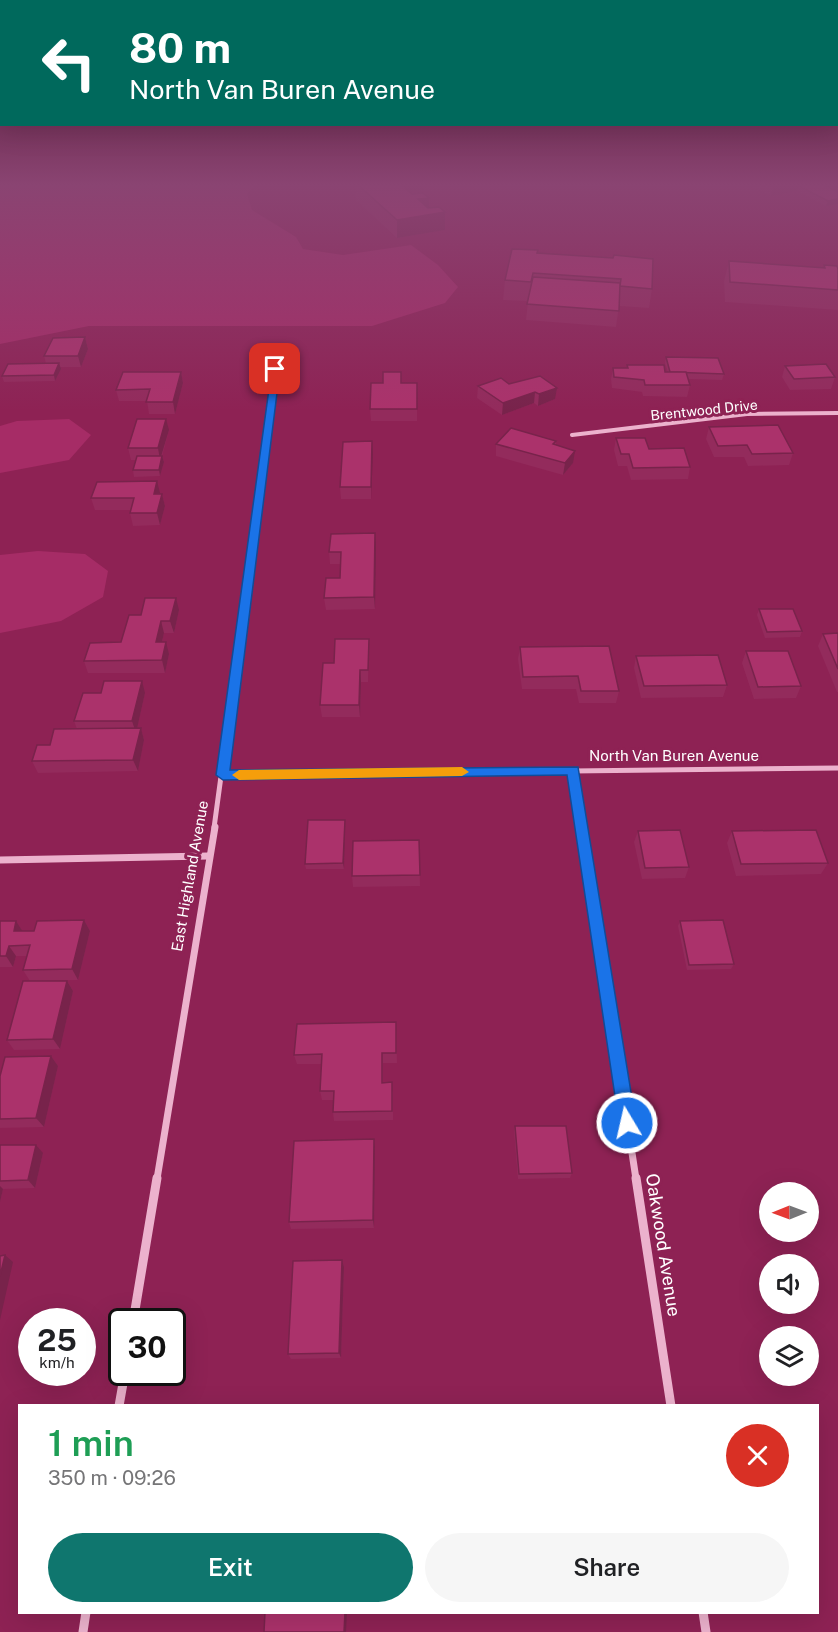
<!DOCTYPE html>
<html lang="en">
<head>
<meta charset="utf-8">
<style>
  :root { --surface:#fff; --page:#f6f6f6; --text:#202124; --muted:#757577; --accent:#0f766e }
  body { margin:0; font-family:"Public Sans",sans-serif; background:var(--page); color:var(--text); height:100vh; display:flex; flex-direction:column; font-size:22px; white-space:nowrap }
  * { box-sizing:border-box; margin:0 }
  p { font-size:20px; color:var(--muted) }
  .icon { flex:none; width:33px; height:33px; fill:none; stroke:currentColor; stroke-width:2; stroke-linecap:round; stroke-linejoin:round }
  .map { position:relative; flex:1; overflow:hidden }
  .details { position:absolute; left:18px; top:1404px; width:801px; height:210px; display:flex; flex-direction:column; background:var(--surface); border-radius:0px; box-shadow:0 6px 24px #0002 }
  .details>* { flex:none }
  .guide { position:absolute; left:0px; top:0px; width:838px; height:126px; box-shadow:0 6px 24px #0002; background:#00695c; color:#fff; overflow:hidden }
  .needle { width:39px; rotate:269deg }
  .controls { position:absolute; left:759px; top:1182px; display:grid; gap:12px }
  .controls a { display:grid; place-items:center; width:60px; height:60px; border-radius:50%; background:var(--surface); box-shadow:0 6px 24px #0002; font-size:30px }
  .speed { position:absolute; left:18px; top:1308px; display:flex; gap:12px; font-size:30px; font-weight:700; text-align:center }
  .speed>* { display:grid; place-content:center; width:78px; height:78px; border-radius:50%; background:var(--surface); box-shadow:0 6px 24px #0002; line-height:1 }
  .speed small { font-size:15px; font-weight:400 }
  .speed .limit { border:3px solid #111; border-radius:9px; background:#fff; color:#111 }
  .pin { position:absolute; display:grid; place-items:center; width:51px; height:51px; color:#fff; margin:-26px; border-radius:12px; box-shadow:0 3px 9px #0006 }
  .me { position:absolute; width:66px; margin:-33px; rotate:351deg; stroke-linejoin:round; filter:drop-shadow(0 0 4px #0008) }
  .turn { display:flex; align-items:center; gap:21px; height:126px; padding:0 30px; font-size:27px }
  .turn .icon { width:78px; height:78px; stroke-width:2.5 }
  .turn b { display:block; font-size:42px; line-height:51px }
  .round { display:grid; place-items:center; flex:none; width:63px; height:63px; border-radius:32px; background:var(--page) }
  .summary { display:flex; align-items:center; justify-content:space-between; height:102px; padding:0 30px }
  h1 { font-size:36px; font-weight:600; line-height:45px; color:#1e9e55 }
  .button { display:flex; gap:12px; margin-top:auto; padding:12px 30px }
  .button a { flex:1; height:69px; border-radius:36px; background:var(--accent); color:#fff; font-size:24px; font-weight:600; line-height:69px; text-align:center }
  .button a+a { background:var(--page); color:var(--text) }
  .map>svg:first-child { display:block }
</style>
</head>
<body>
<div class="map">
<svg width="838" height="1632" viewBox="0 0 838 1632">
  <rect width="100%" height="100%" fill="#8e2254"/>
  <!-- green -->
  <g fill="#a62c66">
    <path d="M0,183H256L247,194L252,210L296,237L303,249L343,255L411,245L438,265L458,287L445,303L372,326H89L0,344Z"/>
    <path d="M69,419L91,435L69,460L0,473V426L17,421Z"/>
    <path d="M38,551L85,554L108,571L103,597L61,621L0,633V555Z"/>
  </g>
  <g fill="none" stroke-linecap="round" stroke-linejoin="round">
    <!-- minor-far3 -->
    <g stroke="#ecb2cd" stroke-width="4">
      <path d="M572,435L747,414L838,413"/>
      <path d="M251,556L276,363"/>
    </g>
    <!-- minor-far2 -->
    <g stroke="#ecb2cd" stroke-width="5">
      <path d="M573,770L582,828"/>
      <path d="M223,775L838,768"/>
      <path d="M214,828L251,555"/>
    </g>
    <!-- minor-far1 -->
    <g stroke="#ecb2cd" stroke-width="7">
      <path d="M582,827L636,1179"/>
      <path d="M0,860L208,856"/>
      <path d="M157,1179L215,827"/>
    </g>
    <!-- minor -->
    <g stroke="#ecb2cd" stroke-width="9">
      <path d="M636,1178L671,1406"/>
      <path d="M133,1322L157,1178"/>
      <path d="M119,1406L125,1372"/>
      <path d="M703,1612L706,1632"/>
      <path d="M83,1632L86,1612"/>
    </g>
  </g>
  <!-- wall -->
  <g fill="#932b5c">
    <path d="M355,183H441L424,186V190L411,192V194L429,198V208L445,212V230L397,238L356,200Z"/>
    <path d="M746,183H821L838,192L826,206L797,191L771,196Z"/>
    <path d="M537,253L652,289L649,308L619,306L616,327L526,320L528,301L503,300L505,280Z"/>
    <path d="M729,261L824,268V265L838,269V310L725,302L724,281Z"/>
    <path d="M85,337L88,349L81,367H60L61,369L55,381L4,382L2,376L46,363L44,356Z"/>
    <path d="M666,357L724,374L722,380L688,379L690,385L687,397L643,396L642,392L612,388L611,379L613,368H627V365L668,372L665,363Z"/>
    <path d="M785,366L835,377L831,389L790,390L782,377Z"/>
    <path d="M181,372L183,383L175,414H149L147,401H119L116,390Z"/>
    <path d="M540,376L555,399L538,406L534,403L502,415L477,398L478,386L509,384Z"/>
    <path d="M401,383H417V421H371L370,409Z"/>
    <path d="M709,427L793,453L789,465L748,466L744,457H714L706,439Z"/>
    <path d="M169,430L162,456L164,462L160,476L134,477L133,470L136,460H131L128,448Z"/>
    <path d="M616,438L649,449L690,467L688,479L631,480L627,466H618L614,450Z"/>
    <path d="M372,441L371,499H341L340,487Z"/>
    <path d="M556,441V445L573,463L563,475L496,456V444Z"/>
    <path d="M162,494L165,506L160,525L133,526L130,513L131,510H95L91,498Z"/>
    <path d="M375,533V609L326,610L324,598L340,578L341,564H330L329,552Z"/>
    <path d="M759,609L802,631L800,637L765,638L757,615Z"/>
    <path d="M179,610L174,633H164L162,642L169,654L165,673H88L84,661L121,642L141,615Z"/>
    <path d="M838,633V692H837L818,646L823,634Z"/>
    <path d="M369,639L368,682H361L360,717H322L320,705L334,663Z"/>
    <path d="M520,647L619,691L616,703H579L576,689H522L518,659Z"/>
    <path d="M746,651L801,686L796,698L754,699L742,663Z"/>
    <path d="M636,656L727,685L723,697L641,698L634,668Z"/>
    <path d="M145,693L137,728H141L144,740L138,771L38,773L32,761L50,745L77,729L74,721Z"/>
    <path d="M345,820L344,869H306L305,864Z"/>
    <path d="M638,831L689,867L685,878L642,879L634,842Z"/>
    <path d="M732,831L828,863L821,874L736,876L727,843Z"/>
    <path d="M419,840L420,886L353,887L352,876Z"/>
    <path d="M84,920L90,931L78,980L30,981L23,970L27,956H16L13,967H0V921H16L22,931H34Z"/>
    <path d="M680,921L734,964L731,969L687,970L678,926Z"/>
    <path d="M67,981L73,991L60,1049L14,1050L7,1040Z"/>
    <path d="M396,1022L397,1063H383V1083L393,1092V1120L334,1121L333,1112V1100H322L320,1091L321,1064H297L294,1055Z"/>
    <path d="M51,1056L58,1066L44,1127L0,1128V1076Z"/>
    <path d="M515,1126L572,1173L570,1178L518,1179L514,1131Z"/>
    <path d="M0,1145L43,1153L35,1188L3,1189L0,1202Z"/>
    <path d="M375,1148L374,1228L291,1229L289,1222Z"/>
    <path d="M342,1260L344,1267L341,1358L291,1359L288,1354Z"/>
  </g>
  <!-- shaded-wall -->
  <g fill="#78234b">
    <path d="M391,183H441L424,186V190L411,192V202Z"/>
    <path d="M447,183H459V184L447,186Z"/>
    <path d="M774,183H816L799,186L797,191L771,196Z"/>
    <path d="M429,198V214L445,212V230L397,238V220L418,199Z"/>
    <path d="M838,199V204L826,206L828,201Z"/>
    <path d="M85,337L88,349L81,367L78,356Z"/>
    <path d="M59,363L61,369L55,381L54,375Z"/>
    <path d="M181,372L183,383L175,414L173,402Z"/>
    <path d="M557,388L555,399L538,406L539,394Z"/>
    <path d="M535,392L534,403L502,415L503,403Z"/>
    <path d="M166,419L169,430L160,460L158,448Z"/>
    <path d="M372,441L373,453L371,499V487Z"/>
    <path d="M575,451L573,463L563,475L565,463Z"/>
    <path d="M162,456L164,462L160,476L159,470Z"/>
    <path d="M157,481L160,493L154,494Z"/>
    <path d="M162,494L165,506L160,525L157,513Z"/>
    <path d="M375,533L376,545L375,609L374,597Z"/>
    <path d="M176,598L179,610L174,633L170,621Z"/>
    <path d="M161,621L164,633L159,654L156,642Z"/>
    <path d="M166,642L169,654L165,673L162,660Z"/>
    <path d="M360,670L361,682L360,717L359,705Z"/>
    <path d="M142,681L145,693L136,733L132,721Z"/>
    <path d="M141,728L144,740L138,771L133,760Z"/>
    <path d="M345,820V826L344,869L343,863Z"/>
    <path d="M84,920L90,931L78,980L72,969Z"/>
    <path d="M16,921L23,932L14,931Z"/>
    <path d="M9,946L16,956L13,967L6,956Z"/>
    <path d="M67,981L73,991L60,1049L53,1039Z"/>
    <path d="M51,1056L58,1066L44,1127L36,1118Z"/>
    <path d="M374,1139L375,1148L374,1228L373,1220Z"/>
    <path d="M36,1145L43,1153L35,1188L28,1180Z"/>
    <path d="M0,1186L3,1189L0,1202Z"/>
    <path d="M5,1255L13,1262L0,1320V1276Z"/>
    <path d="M342,1260L344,1267L341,1358L339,1353Z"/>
    <path d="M345,1612H347L346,1632H344Z"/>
  </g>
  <!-- building -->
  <g fill="#ab326b" stroke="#78234b" stroke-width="1.5">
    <path d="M356,183H410L411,184L401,185L412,194L423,193L429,198L418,199L428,208L439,207L445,212L397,220Z"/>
    <path d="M815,183H821L838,192V199L828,201L799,186Z"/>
    <path d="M512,249L538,250L537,253L613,258L614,255L653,259L652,289L620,286L621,279L533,273L531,282L505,280Z"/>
    <path d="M729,261L825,268L824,265L837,266L838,269V290L730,282Z"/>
    <path d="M533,277L620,283L619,311L527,304Z"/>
    <path d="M85,337L78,356H44L53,338Z"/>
    <path d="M666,357L718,358L724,374L670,372Z"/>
    <path d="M59,363L54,375L2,376L8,364Z"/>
    <path d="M826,364L835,377L794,379L785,366Z"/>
    <path d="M627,365H664L665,372H686L690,385H645L644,380L614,377L613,368H628Z"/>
    <path d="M123,372H181L173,402H146L150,389L116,390Z"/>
    <path d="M383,372H401V383H417V409H370L371,383H383Z"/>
    <path d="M540,376L557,388L539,394L535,392L503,403L478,386L501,378L509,384Z"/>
    <path d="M137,419H166L158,448H128Z"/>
    <path d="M778,425L793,453L752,454L747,445L718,446L709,427Z"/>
    <path d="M511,428L556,441L553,444L575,451L565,463L496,444Z"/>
    <path d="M616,438H645L649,449L684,448L690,467L633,468L629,454H621Z"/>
    <path d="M372,441L371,487H340L343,442Z"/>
    <path d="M137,456H162L159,470H133Z"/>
    <path d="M157,481L154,494H162L157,513H130L134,498H91L97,482Z"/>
    <path d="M375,533L374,597L324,598L326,578H340L341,552H329L331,534Z"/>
    <path d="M145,598H176L170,621H161L156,642H166L162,660L84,661L90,643L121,642L129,615H141Z"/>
    <path d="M759,609H793L802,631L767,632Z"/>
    <path d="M838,633V669L823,634Z"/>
    <path d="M335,639H369L368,670H360L359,705H320L323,663H334Z"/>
    <path d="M609,646L619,691H581L578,676L523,677L520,647Z"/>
    <path d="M746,651H788L801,686L758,687Z"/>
    <path d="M718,655L727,685L644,686L636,656Z"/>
    <path d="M104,681H142L132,721H74L83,693H101Z"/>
    <path d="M141,728L133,760L32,761L37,745H50L54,729Z"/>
    <path d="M308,820H345L343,863L305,864Z"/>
    <path d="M680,830L689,867L645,868L638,831Z"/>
    <path d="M816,830L828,863L741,864L732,831Z"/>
    <path d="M419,840L420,875L352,876L353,841Z"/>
    <path d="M84,920L72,969L23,970L30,945L9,946L6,956H0V921H16L14,931H34L37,921Z"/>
    <path d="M723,920L734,964L689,965L680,921Z"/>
    <path d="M23,981H67L53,1039L7,1040Z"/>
    <path d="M396,1022V1053H382V1083L392,1082V1111L333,1112L334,1091H320L322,1054L294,1055L297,1024Z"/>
    <path d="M51,1056L36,1118L0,1119V1076L5,1057Z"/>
    <path d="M515,1126H566L572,1173L519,1174Z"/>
    <path d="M374,1139L373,1220L289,1222L294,1141Z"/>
    <path d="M0,1145H36L28,1180L0,1181Z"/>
    <path d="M5,1255L0,1276V1256Z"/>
    <path d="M342,1260L339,1353L288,1354L293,1261Z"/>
    <path d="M326,1405V1406H279Z"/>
    <path d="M265,1612H345L344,1632H264Z"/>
  </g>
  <!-- sky -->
  <linearGradient id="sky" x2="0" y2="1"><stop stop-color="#4e132e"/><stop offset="0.45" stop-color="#8a4472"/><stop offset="1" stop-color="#8a4472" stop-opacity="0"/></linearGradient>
  <rect width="838" height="411" fill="url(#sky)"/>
  <!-- route -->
  <path fill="#1a73e8" stroke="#114b97" stroke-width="1.5" d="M272,367L280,369L230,770L578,767L636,1123L634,1129L627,1131L621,1129L619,1123L567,775L223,780L216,775Z"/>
  <!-- slow -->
  <path fill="#f59e0b" d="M462,767L469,772L462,776L239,780L232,775L239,770Z"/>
  <g text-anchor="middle" stroke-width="6" stroke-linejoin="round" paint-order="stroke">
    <!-- far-street labels -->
    <g font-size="14" fill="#fff" stroke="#8e2254">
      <text transform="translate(704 410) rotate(-6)" y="5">Brentwood Drive</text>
    </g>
    <!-- street labels -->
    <g font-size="15" fill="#fff" stroke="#8e2254">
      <text x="674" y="761">North Van Buren Avenue</text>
      <text transform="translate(190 876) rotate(-80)" y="5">East Highland Avenue</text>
    </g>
    <!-- near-street labels -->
    <g font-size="18" fill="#fff" stroke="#8e2254">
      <text transform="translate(663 1245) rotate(81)" y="6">Oakwood Avenue</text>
    </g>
  </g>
</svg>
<div class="controls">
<a><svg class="needle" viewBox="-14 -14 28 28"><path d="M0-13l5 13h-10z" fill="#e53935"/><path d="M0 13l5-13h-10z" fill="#757577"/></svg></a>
<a><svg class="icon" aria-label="sound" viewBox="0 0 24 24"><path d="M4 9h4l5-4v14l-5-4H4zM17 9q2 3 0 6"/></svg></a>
<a><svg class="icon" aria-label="layers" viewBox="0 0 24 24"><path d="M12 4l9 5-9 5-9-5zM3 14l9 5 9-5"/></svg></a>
</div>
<div class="speed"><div>25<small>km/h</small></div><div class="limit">30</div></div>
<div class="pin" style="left:275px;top:369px;background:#d93025"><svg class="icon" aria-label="arrive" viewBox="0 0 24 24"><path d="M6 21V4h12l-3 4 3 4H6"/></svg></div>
<svg class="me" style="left:627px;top:1123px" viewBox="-20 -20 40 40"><circle r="17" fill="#1a73e8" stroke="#fff" stroke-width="3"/><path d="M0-11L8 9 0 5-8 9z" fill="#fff"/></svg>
<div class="guide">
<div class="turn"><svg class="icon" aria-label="left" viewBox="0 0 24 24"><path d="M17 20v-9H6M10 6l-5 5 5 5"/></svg><div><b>80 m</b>North Van Buren Avenue</div></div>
</div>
<section class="details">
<div class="summary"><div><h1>1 min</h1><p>350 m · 09:26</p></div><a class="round" style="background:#d93025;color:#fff"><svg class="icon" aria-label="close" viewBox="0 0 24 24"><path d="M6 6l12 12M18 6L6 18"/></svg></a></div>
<div class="button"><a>Exit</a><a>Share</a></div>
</section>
</div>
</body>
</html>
